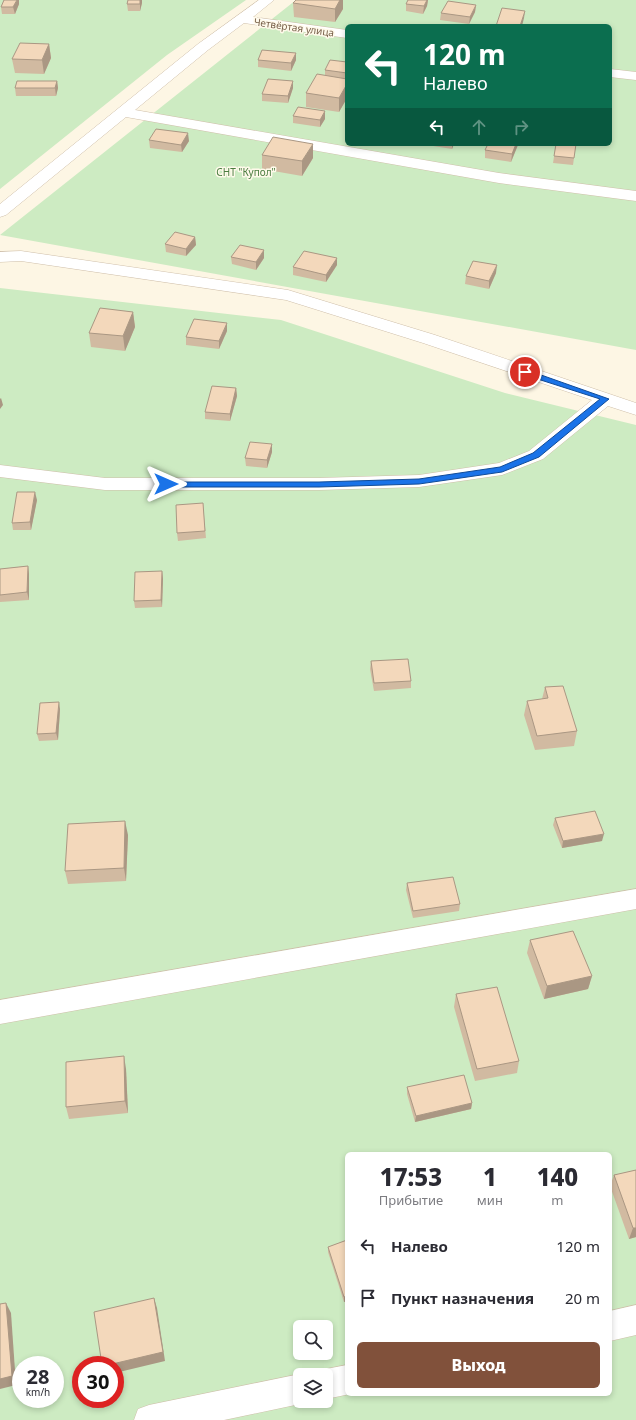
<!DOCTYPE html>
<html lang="ru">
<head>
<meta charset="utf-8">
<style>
  :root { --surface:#fff; --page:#f7f7f7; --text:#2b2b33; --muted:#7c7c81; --accent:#81513b }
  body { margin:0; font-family:"Noto Sans",sans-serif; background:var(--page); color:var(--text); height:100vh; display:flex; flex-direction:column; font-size:15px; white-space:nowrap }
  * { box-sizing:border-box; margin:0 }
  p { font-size:13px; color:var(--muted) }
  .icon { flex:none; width:22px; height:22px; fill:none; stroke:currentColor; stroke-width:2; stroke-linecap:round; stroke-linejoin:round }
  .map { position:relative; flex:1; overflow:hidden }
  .details { position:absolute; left:345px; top:1152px; width:267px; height:244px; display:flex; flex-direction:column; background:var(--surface); border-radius:6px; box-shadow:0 2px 6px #0003 }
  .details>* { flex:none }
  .guide { position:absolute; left:345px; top:24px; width:267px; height:122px; border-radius:6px; box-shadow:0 2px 6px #0003; background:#0b6e4f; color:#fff; overflow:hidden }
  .tools { position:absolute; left:293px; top:1320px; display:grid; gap:8px }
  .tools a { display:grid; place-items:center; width:40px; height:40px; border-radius:6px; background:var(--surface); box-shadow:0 2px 6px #0003; font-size:20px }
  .speed { position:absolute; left:12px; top:1356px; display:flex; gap:8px; font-size:20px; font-weight:700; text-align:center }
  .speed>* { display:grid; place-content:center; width:52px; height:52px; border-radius:50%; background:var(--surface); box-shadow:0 2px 6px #0003; line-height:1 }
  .speed small { font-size:10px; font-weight:400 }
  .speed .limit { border:6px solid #d22; background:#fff; color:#111 }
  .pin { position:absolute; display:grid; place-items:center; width:34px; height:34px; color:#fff; margin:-17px; border:2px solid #fff; border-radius:50%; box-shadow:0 1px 4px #0007 }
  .me { position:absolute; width:44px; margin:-22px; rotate:90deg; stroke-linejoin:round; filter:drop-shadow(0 0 3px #0008) }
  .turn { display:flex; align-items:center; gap:14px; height:84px; padding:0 12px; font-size:18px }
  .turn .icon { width:52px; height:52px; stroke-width:2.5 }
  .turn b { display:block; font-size:28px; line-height:34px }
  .lanes { display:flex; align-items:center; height:38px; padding:0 12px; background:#0003; justify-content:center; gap:20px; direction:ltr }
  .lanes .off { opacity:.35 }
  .eta { display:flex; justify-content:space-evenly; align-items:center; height:68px; text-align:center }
  .eta b { font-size:24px; font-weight:800; line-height:28px }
  .action { display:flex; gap:8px; margin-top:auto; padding:8px 12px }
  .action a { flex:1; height:46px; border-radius:6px; background:var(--accent); color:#fff; font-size:16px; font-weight:800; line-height:46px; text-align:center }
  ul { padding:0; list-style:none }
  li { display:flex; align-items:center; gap:12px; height:52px; padding:0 12px }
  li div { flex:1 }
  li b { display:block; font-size:15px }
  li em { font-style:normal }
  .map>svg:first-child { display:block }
</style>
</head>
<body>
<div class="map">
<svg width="636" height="1420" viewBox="0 0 636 1420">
  <rect width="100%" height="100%" fill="#fdf6e4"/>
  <!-- green -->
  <g fill="#cdebc2" fill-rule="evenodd">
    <path d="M0,0H246L167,55L0,189Z"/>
    <path d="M296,0H636V350L0,235ZM347,26H610V144H347Z"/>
    <path d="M0,288L281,320L505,393L636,425V1420H0ZM347,1154H610V1394H347ZM300,1327H326V1353H300ZM21,1365H55V1399H21ZM81,1365H115V1399H81ZM300,1375H326V1401H300Z"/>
  </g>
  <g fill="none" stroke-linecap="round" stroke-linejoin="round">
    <!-- minor casing -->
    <g stroke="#cfbfaa" stroke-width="1">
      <g id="minor">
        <path d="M259,0H274L253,17L347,30V38L244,23L208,50L135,110L499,173L636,191V201L499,183L126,117L6,215L0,217V204L198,44Z"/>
        <path d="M610,69L636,72V80L610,77Z"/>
        <path d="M21,251L288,290L435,335L636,403V415L608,406L543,459L502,475L419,487L319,490H105L0,477V465L105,478H319L419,475L499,463L529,451L592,400L423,343L286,300L21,261L0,262V252Z"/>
        <path d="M636,889V909L0,1024V1000Z"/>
        <path d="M636,1305V1335L610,1341V1311Z"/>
        <path d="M347,1365V1394H350L326,1399V1375H315V1373L326,1369Z"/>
        <path d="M300,1374L303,1375H300V1401H308L300,1404L224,1420H134L138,1409L149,1405Z"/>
      </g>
    </g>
    <!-- minor -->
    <use href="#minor" fill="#fff" fill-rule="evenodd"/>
  </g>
  <!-- wall -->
  <g fill="#d1baa1">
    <path d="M4,0H19V4L15,14H2L1,7Z"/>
    <path d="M296,0H343V9L335,22L294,17L293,3Z"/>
    <path d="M408,0H428L427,6L423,14L406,11V4Z"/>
    <path d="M142,3L140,11H128L127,4Z"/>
    <path d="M476,5L475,12L469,24L440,20L441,13Z"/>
    <path d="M49,44L51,58L44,74L15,73L12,59Z"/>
    <path d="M296,53V60L291,71L258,67V60Z"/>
    <path d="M347,62V98L339,112L306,107V93L325,75V70Z"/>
    <path d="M57,81L58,88L56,96H16L15,88Z"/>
    <path d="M293,88L288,103L262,101V94Z"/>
    <path d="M293,116L325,119L320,127L293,123Z"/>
    <path d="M149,140L189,141L182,152L150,148Z"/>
    <path d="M421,144H454L452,149Z"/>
    <path d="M488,144H518L511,162L485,158V150Z"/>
    <path d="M556,144H576L573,165L553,163Z"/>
    <path d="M262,155L313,158L302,176L262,169Z"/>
    <path d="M195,237L196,245L186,256L166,252L165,244Z"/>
    <path d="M231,257L264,258L256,270L232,264Z"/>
    <path d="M337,265L326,282L293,275V267Z"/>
    <path d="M496,273L489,289L465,284L466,276Z"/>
    <path d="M133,312L135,327L125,351L91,347L89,333Z"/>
    <path d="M227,331L219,349L186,345V337Z"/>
    <path d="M236,388L237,396L230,421L205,419V412Z"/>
    <path d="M272,444V452L267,468L246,466L245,458Z"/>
    <path d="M37,500L31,530H13L12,523Z"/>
    <path d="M203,503L206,538L178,541L177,533Z"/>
    <path d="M28,566L29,574V600L0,602V569Z"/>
    <path d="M162,571L163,579L162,607L135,608L134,601Z"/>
    <path d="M371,661L411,681V688L374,691L370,669Z"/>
    <path d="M545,687L577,731L574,746L535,750L524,715L527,701L542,699Z"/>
    <path d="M60,709L58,740L39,741L37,734Z"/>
    <path d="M555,818L602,841L562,848L553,825Z"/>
    <path d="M128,835L126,881L68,884L65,871Z"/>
    <path d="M407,883L460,904L459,911L413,918L406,890Z"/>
    <path d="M530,940L592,976L588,989L544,999L527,953Z"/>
    <path d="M456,994L519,1061L517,1073L475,1081L454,1007Z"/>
    <path d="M126,1069L128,1113L69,1119L66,1107Z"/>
    <path d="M407,1087L472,1103L471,1109L415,1122L407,1094Z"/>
    <path d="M636,1170V1237L629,1239L610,1186L614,1175Z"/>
    <path d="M347,1240V1301L344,1302L328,1252V1247Z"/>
  </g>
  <!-- shaded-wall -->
  <g fill="#aa9783">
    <path d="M17,0H19V4L15,14L13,7Z"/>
    <path d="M140,0H142V3L140,11Z"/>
    <path d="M340,0H343V9L335,22V9Z"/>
    <path d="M427,0H428L427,6L423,14L424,6Z"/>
    <path d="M476,5L475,12L469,24L470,17Z"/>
    <path d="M525,11L524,18L522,26H520Z"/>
    <path d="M49,44L51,58L44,74L42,60Z"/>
    <path d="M296,53V60L291,71V63Z"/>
    <path d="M57,81L58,88L56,96L55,88Z"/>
    <path d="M293,81V88L288,103V96Z"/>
    <path d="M347,84V98L339,112V98Z"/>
    <path d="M325,111V119L320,127V120Z"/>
    <path d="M188,133L189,141L182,152L181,145Z"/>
    <path d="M313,144V158L302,176V161Z"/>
    <path d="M452,144H454L452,149Z"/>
    <path d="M516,144H518V145L511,162L512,154Z"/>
    <path d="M195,237L196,245L186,256V249Z"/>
    <path d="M264,250V258L256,270V262Z"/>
    <path d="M337,258V265L326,282V275Z"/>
    <path d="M497,265L496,273L489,289V281Z"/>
    <path d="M133,312L135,327L125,351L123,336Z"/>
    <path d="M227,323V331L219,349V341Z"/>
    <path d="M236,388L237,396L230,421V414Z"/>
    <path d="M1,398L3,405L0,409V399Z"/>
    <path d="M272,444V452L267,468V460Z"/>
    <path d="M35,492L37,500L31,530L30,522Z"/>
    <path d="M28,566L29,574V600L27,592Z"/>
    <path d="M162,571L163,579L162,607L161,600Z"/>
    <path d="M59,702L60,709L58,740L56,733Z"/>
    <path d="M125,821L128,835L126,881L124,868Z"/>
    <path d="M604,834L602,841L562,848L563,841Z"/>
    <path d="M592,976L588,989L544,999L547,986Z"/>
    <path d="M124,1056L126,1069L128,1113L125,1101Z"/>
    <path d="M472,1103L471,1109L415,1122L416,1116Z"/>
    <path d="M633,1228H636V1237L629,1239Z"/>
    <path d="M347,1296V1301L344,1302V1297Z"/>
    <path d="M154,1298L157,1308L165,1361L115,1373V1365H108Z"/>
    <path d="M6,1303L11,1313L16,1385L0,1389V1379Z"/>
  </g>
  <!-- building -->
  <g fill="#f3d8bb" stroke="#aa9783">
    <path d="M4,0H17L13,7H1Z"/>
    <path d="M128,0H140V4H127Z"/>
    <path d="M296,0H340L335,9L293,3Z"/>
    <path d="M408,0H427L424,6L406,4Z"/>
    <path d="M448,1L476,5L470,17L441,13Z"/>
    <path d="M502,8L525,11L520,26H496Z"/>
    <path d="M20,43L49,44L42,60L12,59Z"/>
    <path d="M262,50L296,53L291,63L258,60Z"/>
    <path d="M330,60L347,62V73L325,70Z"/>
    <path d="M317,74L347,79V84L339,98L306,93Z"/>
    <path d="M268,79L293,81L288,96L262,94Z"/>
    <path d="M17,81H57L55,88H15Z"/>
    <path d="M298,107L325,111L320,120L293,116Z"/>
    <path d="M156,129L188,133L181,145L149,140Z"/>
    <path d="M273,137L313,144L302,161L262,155Z"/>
    <path d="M488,144H516L512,154L485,150Z"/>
    <path d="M556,144H576L574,158L554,156Z"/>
    <path d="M175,232L195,237L186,249L165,244Z"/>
    <path d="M240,245L264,250L256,262L231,257Z"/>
    <path d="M304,251L337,258L326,275L293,267Z"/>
    <path d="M473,261L497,265L489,281L466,276Z"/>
    <path d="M100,308L133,312L123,336L89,333Z"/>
    <path d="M194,319L227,323L219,341L186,337Z"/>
    <path d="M212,386L236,388L230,414L205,412Z"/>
    <path d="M250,442L272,444L267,460L245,458Z"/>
    <path d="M17,492H35L30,522L12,523Z"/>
    <path d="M203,503L205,531L177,533L176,505Z"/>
    <path d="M28,566L27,592L0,595V569Z"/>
    <path d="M162,571L161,600L134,601L135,572Z"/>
    <path d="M408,659L411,681L374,683L371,661Z"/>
    <path d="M563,686L577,731L537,736L527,701L548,698L545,687Z"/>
    <path d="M59,702L56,733L37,734L40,703Z"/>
    <path d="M595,811L604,834L563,841L555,818Z"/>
    <path d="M125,821L124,868L65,871L68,824Z"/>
    <path d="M453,877L460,904L413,911L407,883Z"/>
    <path d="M573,931L592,976L547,986L530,940Z"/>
    <path d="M497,987L519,1061L477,1069L456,994Z"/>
    <path d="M124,1056L125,1101L66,1107V1062Z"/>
    <path d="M464,1075L472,1103L416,1116L407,1087Z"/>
    <path d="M636,1170V1228H633L614,1175Z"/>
    <path d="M347,1240V1296L344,1297L328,1247Z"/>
    <path d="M154,1298L163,1352L108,1365H102L94,1312Z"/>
    <path d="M6,1303L12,1376L0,1379V1304Z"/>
  </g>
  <!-- route -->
  <path fill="#1a73e8" stroke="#114b97" d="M522,370H527L609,399L539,457L502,472L419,484L319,487H166L162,484L166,482H319L419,479L500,467L533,453L600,399L522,374Z"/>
  <g text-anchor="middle" stroke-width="3" stroke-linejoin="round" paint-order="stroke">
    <!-- far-street labels -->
    <g font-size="10" fill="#775f49" stroke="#fffaeb">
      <text transform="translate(294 27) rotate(8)" y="4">Четвёртая улица</text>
    </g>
    <!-- far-park labels -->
    <g font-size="10" fill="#4b7d40" stroke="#fffaeb">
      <text x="246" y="176">СНТ "Купол"</text>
    </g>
  </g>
</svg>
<div class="tools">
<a><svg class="icon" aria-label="search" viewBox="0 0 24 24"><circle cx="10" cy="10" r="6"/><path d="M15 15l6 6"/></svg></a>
<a><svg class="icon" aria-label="layers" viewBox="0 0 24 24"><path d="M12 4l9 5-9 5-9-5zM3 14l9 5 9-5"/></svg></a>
</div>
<div class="speed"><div>28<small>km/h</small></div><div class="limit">30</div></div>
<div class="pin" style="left:525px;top:372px;background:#d93025"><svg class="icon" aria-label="arrive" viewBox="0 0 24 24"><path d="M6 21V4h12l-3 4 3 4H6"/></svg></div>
<svg class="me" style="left:166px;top:484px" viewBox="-20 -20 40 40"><path d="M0-17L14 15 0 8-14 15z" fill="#1a73e8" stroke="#fff" stroke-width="4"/></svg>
<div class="guide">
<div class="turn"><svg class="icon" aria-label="left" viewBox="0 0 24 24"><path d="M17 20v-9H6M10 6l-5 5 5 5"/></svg><div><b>120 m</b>Налево</div></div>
<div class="lanes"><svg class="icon" aria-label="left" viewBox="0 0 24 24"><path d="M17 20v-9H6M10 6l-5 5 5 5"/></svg><svg class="icon off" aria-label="ahead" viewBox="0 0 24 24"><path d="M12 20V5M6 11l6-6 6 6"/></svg><svg class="icon off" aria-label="right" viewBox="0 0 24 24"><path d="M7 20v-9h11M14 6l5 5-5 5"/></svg></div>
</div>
<section class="details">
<div class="eta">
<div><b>17:53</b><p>Прибытие</p></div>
<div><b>1</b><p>мин</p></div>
<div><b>140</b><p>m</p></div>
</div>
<ul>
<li><svg class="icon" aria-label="left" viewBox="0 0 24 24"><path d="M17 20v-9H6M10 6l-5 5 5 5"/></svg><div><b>Налево</b></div><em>120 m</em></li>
<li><svg class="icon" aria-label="arrive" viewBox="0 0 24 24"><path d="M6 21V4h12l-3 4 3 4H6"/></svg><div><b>Пункт назначения</b></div><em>20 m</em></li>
</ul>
<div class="action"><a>Выход</a></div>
</section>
</div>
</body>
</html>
